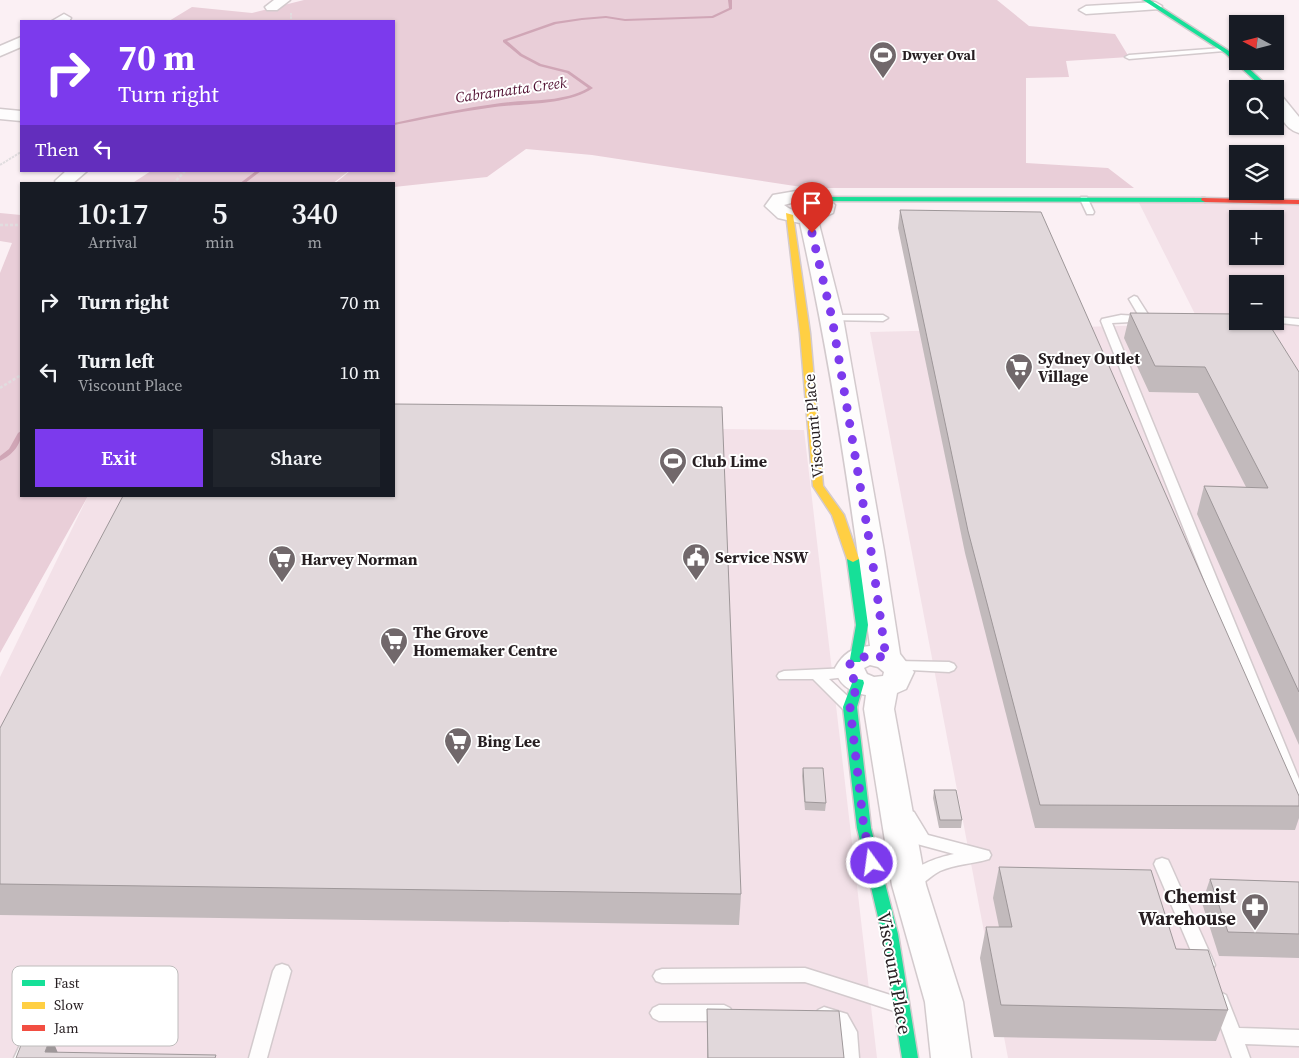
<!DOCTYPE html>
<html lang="en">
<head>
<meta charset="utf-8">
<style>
  :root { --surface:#171b24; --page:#20242c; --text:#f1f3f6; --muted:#9ea1a6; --accent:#7c3aed }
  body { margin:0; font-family:"Source Serif 4",serif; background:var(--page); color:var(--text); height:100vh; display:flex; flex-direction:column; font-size:19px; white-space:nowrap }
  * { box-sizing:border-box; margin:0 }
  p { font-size:16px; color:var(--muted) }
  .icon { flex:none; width:28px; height:28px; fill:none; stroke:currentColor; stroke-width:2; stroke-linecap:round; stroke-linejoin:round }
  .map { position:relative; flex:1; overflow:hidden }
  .details { position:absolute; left:20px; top:182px; width:375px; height:315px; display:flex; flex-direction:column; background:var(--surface); border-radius:0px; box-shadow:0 1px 4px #0004 }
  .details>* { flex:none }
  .hud { position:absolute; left:20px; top:20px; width:375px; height:152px; border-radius:0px; box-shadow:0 1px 4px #0004; background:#7c3aed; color:#fff; overflow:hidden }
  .needle { width:32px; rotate:277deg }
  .buttons { position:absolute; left:1229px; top:15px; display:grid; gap:10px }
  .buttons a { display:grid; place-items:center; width:55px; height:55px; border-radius:0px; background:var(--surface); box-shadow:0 1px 4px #0004; font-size:25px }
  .pin { position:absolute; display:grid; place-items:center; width:42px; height:42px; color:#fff; margin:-51px -21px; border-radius:50% 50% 50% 0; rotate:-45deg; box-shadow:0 0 5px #0007 }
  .pin .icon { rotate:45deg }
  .me { position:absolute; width:55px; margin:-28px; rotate:346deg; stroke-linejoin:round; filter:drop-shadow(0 0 4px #0008) }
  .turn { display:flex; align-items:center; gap:18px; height:105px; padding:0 15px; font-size:22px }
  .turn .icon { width:65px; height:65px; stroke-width:2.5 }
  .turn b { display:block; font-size:35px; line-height:42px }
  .then { display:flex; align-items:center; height:48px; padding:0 15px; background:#0003; gap:10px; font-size:19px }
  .eta { display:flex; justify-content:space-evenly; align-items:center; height:85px; text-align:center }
  .eta b { font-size:30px; font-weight:600; line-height:35px }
  .cta { display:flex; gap:10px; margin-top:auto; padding:10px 15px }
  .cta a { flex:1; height:58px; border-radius:0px; background:var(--accent); color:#fff; font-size:20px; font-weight:600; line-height:58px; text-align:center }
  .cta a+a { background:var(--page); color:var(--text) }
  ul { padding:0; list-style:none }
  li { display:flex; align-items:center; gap:15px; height:70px; padding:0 15px }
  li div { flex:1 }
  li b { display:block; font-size:19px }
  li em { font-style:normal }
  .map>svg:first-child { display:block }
</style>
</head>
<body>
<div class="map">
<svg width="1299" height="1058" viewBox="0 0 1299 1058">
  <rect width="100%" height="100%" fill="#fbf0f4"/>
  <!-- built -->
  <g fill="#f3e1e8" fill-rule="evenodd">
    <path d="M1138,201L1299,206V1058H1008L870,332L1200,324ZM1238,219H1275V256H1238ZM1238,284H1275V321H1238Z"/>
    <path d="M394,425L804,430L877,1058H0V677L88,496H394Z"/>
  </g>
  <!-- green -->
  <g fill="#e9ced8">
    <path d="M304,0H997L1029,26L1115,34L1129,57L1066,61L1069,77L1026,78V163L1108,168L1134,188H808L592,155L526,149L487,177L394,187V184H334L350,171H394V21H169L192,7L252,13Z"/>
    <path d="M151,171H349L332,184H131Z"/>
    <path d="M0,213L21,215V496H88L0,653V273L12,243L0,241Z"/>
  </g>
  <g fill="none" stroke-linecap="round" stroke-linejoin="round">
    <!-- stream -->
    <g fill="#d0a6b6" fill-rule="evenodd">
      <path d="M728,0H732V9L713,18L625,21L606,18L582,20L556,24L507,41L522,54L541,64L569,71L593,88C568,106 519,103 488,108C457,112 425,119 394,125V123C429,115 465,108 501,103C530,99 562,103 588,88L567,73L539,66L520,56L503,42V40L554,22L582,18L606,16L625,19L712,16L729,8Z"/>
      <path d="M256,171H261L244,184H239Z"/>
      <path d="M21,431C22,445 12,455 0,461V456L9,449L18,433Z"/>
    </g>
    <!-- lane casing -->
    <g stroke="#d3cacd" stroke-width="3">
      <g id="lane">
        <path d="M1222,48L1226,50L1224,51L1129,59L1125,57L1129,55Z"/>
        <path d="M1081,197H1087L1094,212L1093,214H1087L1080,199Z"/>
        <path d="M1134,296L1137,297L1151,319L1150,321L1112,323L1299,779V804L1293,802L1291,798L1101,321L1102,319L1121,315L1139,316L1129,299Z"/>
        <path d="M832,315H883L888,318L883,321L828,320V316Z"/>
        <path d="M1275,317L1299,319V325L1271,322L1275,321Z"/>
        <path d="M896,661L949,662L954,664L956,667L954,670L949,672L891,669L889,666L891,663Z"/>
        <path d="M849,668L854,670L856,673L854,676L829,679L855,703L857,707L855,711H845L813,679H779L777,676L779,673L784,671Z"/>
        <path d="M908,810L914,812L928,835L989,851L991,855L989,859C973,864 955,864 940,871C928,877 919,891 906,887L904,882C913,865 936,858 954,854L917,844L900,816L902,812Z"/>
        <path d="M1162,858L1168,860L1170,864L1215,965L1212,970L1206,972L1200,970L1197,965L1154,864L1156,860Z"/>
        <path d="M282,964L288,966L291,971L267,1058H249L273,971L276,966Z"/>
        <path d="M805,968L903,999L906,1004L903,1009L897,1012L805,982L662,983L656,981L653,976L656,971L662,969Z"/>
        <path d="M1220,992L1226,995L1239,1028L1299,1030V1046L1245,1044L1250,1058H1232L1211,1000L1214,995Z"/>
        <path d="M659,1005H724L730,1008L733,1013L730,1018L724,1021H659L653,1018L650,1013L653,1008Z"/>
        <path d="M824,1007L847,1014L857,1032L859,1058H841L839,1033L835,1025L818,1020L815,1015L818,1010Z"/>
        <path d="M38,1016L44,1019L47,1024L32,1058H14L32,1019Z"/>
      </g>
    </g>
    <!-- street casing -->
    <g stroke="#d3cacd" stroke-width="3">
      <g id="street">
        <path d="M274,0H290L277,10H267L265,7Z"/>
        <path d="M1155,2L1162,6L1160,9L1086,14L1079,10L1086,6Z"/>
        <path d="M64,14L71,18L69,21H52Z"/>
        <path d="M21,37V47L0,56V46Z"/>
        <path d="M1275,93L1281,95L1299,117V133C1283,129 1275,108 1275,93Z"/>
        <path d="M0,109L21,111V121L0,119Z"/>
        <path d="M66,171H87L72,184H57L55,181Z"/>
        <path d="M802,190L824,195L835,205L833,213L818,220L843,318L884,551L900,654L914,672L906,689L897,693L894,709L926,885L963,1002L971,1058H931L925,1002L892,885L864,709L866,695C851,692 838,685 835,668C843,654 852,647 870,646C852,504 831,362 800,223L778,218L765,206L773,195ZM802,200L817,207C806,214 794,213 784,205ZM870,665L878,667L884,672L883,676L874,677L867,674L864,668Z"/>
      </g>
    </g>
    <!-- fast casing -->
    <g stroke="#d3cacd" stroke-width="3">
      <g id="fast">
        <path d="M1143,0H1150L1229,51L1238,58V61H1241L1271,89H1264L1225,53Z"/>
        <path d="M815,197L1205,198L1209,200L1205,202L818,201H815Z"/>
        <path d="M853,556L859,559L868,625L862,659L860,662H852L850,659L856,625L847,559Z"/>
        <path d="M858,679L863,680L864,683L857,707L871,828L898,934L918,1058H902L882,934L857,828L843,707L852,683L853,680Z"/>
      </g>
    </g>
    <!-- slow casing -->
    <g stroke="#d3cacd" stroke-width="3">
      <path id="slow" d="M786,213L793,215L810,333L823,486L844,515L859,559L853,562L847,559L832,515L813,486L800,333Z"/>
    </g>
    <!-- jam casing -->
    <g stroke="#d3cacd" stroke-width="3">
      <path id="jam" d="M1202,198L1299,200V204L1205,202L1201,200Z"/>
    </g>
    <!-- path-far1 -->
    <g stroke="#e1dddf" stroke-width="2" stroke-dasharray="2.5 1" stroke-linecap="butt">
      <path d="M291,13V21"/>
      <path d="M0,165L21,152"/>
    </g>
    <!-- path -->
    <g stroke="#e1dddf" stroke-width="2.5" stroke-dasharray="3 2" stroke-linecap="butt">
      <path d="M173,184L185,171"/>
      <path d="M0,225H21"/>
      <path d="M0,388L21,375"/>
    </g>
    <!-- lane -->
    <use href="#lane" fill="#fefdfd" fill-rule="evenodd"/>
    <!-- street -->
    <use href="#street" fill="#fefdfd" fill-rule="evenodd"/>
    <!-- fast -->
    <use href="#fast" fill="#16e098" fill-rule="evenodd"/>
    <!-- slow -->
    <use href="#slow" fill="#ffcf43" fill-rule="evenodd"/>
    <!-- jam -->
    <use href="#jam" fill="#f24e42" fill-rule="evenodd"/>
  </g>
  <!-- wall -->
  <g fill="#c2babc">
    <path d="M900,210L1299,796V818L1295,830L1035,828L965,553L898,228Z"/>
    <path d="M1130,313L1299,372V745L1197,514L1204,486L1246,487L1198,393L1149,392L1124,338Z"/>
    <path d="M0,728L741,894L739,925L0,915Z"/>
    <path d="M803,768L826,803L825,811L805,810L802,776Z"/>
    <path d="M934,790L962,820L961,828H939L933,798Z"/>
    <path d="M999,867L1176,949L1228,1010L1216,1041L994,1037L980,958L986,927H999L993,898Z"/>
    <path d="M1210,879L1299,882V958L1219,956L1202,903Z"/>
    <path d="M707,1009L844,1058H707Z"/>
  </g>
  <!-- shaded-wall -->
  <path fill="#9e9799" d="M51,1036L60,1058L45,1052Z"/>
  <!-- building -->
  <g fill="#e1d8db" stroke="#9e9799">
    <path d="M900,210L1041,212L1299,796V806L1040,805L968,531Z"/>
    <path d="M1130,313L1238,314V321H1267L1299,372V692L1204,486L1268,488L1205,367L1155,366Z"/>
    <path d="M394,404L722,407L741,894L0,884V728L123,496H394Z"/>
    <path d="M803,768H823L826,803L805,802Z"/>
    <path d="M934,790H956L962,820H940Z"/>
    <path d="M999,867L1151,870L1176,949L1208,950L1228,1010L1001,1005L986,927H1012Z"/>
    <path d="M1210,879L1299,882V934L1228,932Z"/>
    <path d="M707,1009L839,1011L844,1058H708Z"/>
    <path d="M25,1035L51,1036L45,1052L216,1055L215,1058H16Z"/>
  </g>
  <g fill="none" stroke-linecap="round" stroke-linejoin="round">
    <!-- route -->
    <path stroke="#7c3aed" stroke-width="9" stroke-dasharray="0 16.2" d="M812,233L832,318L871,551L886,658C866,652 832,661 858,683L850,707L864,828L872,863"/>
  </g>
  <!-- icons -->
  <defs>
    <g id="stadium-pin" transform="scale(1.4375)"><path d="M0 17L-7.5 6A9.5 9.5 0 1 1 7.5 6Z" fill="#71686b" stroke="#fff"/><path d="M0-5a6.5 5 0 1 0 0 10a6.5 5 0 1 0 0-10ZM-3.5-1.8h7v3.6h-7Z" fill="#fff"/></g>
    <g id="supermarket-pin" transform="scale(1.4375)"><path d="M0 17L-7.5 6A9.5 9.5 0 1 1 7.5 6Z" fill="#71686b" stroke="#fff"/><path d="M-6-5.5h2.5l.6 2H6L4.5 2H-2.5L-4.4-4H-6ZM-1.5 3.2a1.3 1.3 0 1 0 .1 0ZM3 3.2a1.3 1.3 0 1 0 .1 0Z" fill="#fff"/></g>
    <g id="civic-pin" transform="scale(1.4375)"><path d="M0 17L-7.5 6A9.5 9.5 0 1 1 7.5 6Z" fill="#71686b" stroke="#fff"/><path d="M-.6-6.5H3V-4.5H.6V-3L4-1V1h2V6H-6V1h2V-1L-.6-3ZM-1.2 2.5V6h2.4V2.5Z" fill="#fff"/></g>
    <g id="pharmacy-pin" transform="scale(1.4375)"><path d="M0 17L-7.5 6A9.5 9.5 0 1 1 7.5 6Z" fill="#71686b" stroke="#fff"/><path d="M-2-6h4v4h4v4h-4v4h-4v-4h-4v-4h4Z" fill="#fff"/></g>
  </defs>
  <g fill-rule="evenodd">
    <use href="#stadium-pin" x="883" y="55"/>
    <use href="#supermarket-pin" x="1019" y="367"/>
    <use href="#stadium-pin" x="673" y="461"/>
    <use href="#civic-pin" x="696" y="557"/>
    <use href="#supermarket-pin" x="282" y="559"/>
    <use href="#supermarket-pin" x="394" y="641"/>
    <use href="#supermarket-pin" x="458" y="741"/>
    <use href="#pharmacy-pin" x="1255" y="907"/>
  </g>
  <g text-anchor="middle" stroke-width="4" stroke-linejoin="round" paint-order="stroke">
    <!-- far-poi labels -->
    <g font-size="14" font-weight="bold" fill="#261e21" stroke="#fff" text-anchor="start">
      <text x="902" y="60">Dwyer Oval</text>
    </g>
    <!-- far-water labels -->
    <g font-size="15" font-style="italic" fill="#500f30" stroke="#fff">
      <text transform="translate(511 90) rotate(-8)" y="5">Cabramatta Creek</text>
    </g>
    <!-- poi labels -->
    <g font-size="16" font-weight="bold" fill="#261e21" stroke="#fff" text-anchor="start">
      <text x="1038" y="364">Sydney Outlet<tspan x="1038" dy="18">Village</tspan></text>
      <text x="692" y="467">Club Lime</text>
      <text x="715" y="563">Service NSW</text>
      <text x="301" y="565">Harvey Norman</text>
      <text x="413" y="638">The Grove<tspan x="413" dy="18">Homemaker Centre</tspan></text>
      <text x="477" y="747">Bing Lee</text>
    </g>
    <!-- street labels -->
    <g font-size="16" fill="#261e21" stroke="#fff">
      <text transform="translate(813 426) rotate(-95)" y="6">Viscount Place</text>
    </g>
    <!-- near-poi labels -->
    <g font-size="19" font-weight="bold" fill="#261e21" stroke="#fff" text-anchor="end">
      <text x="1236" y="903">Chemist<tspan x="1236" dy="22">Warehouse</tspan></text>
    </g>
    <!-- near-street labels -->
    <g font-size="19" fill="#261e21" stroke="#fff">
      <text transform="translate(895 973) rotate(80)" y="7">Viscount Place</text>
    </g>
  </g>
  <!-- legend -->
  <rect x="12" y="966" width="166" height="80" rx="8" fill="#fff" stroke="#bebcbc" stroke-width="1"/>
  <rect x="22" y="980" width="23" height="6" fill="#16e098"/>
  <rect x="22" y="1002" width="23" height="7" fill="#ffcf43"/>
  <rect x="22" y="1025" width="23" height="6" fill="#f24e42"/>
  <g font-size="14" fill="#261e21">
    <text x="54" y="988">Fast</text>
    <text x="54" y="1010">Slow</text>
    <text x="54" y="1033">Jam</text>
  </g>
</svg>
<div class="buttons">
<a><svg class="needle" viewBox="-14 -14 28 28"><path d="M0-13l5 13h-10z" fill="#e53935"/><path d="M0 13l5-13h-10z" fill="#9ea1a6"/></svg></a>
<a><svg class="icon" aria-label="search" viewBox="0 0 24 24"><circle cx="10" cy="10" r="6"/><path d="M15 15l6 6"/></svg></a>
<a><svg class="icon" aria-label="layers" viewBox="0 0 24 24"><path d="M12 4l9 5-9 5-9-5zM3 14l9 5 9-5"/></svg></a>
<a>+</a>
<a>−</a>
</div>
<div class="pin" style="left:812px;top:233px;background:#d93025"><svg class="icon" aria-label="arrive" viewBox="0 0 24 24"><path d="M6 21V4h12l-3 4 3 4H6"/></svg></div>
<svg class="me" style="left:872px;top:863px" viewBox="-20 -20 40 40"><circle r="17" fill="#7c3aed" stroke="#fff" stroke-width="3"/><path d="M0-11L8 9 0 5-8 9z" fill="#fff"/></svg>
<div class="hud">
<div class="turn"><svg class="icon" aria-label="right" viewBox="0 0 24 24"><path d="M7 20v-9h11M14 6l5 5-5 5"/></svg><div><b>70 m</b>Turn right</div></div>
<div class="then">Then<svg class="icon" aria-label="left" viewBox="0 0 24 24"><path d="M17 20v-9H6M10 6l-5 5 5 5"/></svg></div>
</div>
<section class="details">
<div class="eta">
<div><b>10:17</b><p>Arrival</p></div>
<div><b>5</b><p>min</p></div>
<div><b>340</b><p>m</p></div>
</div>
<ul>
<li><svg class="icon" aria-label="right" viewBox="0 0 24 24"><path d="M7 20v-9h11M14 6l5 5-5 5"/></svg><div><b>Turn right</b></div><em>70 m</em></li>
<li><svg class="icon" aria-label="left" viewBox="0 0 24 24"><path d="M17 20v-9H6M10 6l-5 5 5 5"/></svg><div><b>Turn left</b><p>Viscount Place</p></div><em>10 m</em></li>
</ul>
<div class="cta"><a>Exit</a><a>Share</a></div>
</section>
</div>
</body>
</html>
